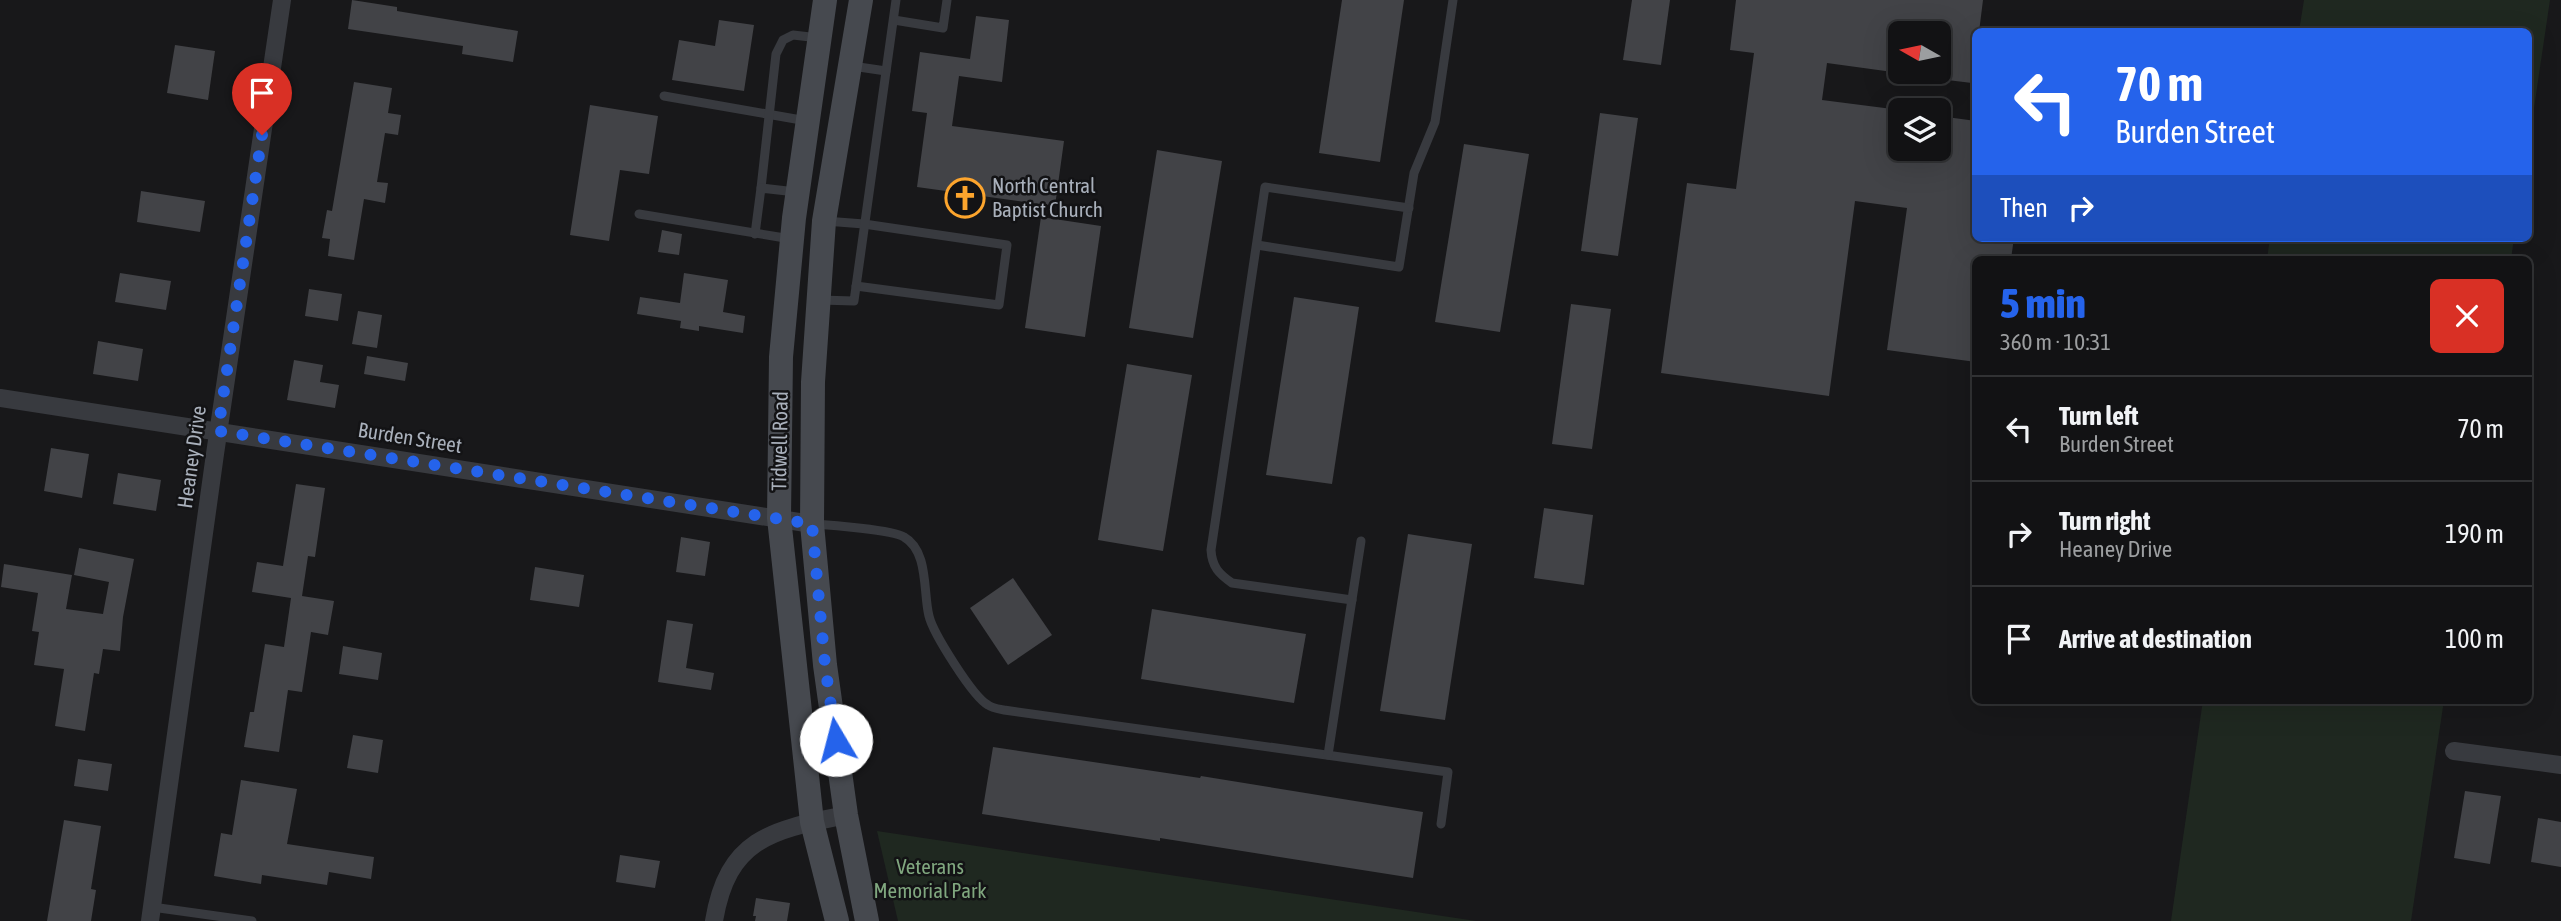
<!DOCTYPE html>
<html lang="en">
<head>
<meta charset="utf-8">
<style>
  :root { --surface:#121214; --page:#1b1b1d; --text:#f1f3f6; --muted:#9c9ea0; --line:#313234; --accent:#2563eb }
  body { margin:0; font-family:"Asap Condensed",sans-serif; background:var(--page); color:var(--text); height:100vh; display:flex; flex-direction:column; font-size:26px; white-space:nowrap }
  * { box-sizing:border-box; margin:0 }
  p { font-size:23px; color:var(--muted) }
  .icon { flex:none; width:38px; height:38px; fill:none; stroke:currentColor; stroke-width:2; stroke-linecap:round; stroke-linejoin:round }
  .map { position:relative; flex:1; overflow:hidden }
  .drawer { position:absolute; left:1972px; top:256px; width:560px; height:448px; display:flex; flex-direction:column; background:var(--surface); border-radius:10px; box-shadow:0 7px 28px #0002,0 0 0 2px var(--line) }
  .drawer>* { flex:none }
  .guide { position:absolute; left:1972px; top:28px; width:560px; height:214px; border-radius:10px; box-shadow:0 7px 28px #0002,0 0 0 2px var(--line); background:#2563eb; color:#fff; overflow:hidden }
  .needle { width:46px; rotate:279deg }
  .tools { position:absolute; left:1888px; top:21px; display:grid; gap:14px }
  .tools a { display:grid; place-items:center; width:63px; height:63px; border-radius:10px; background:var(--surface); box-shadow:0 7px 28px #0002,0 0 0 2px var(--line); font-size:35px }
  .pin { position:absolute; display:grid; place-items:center; width:60px; height:60px; color:#fff; margin:-72px -30px; border-radius:50% 50% 50% 0; rotate:-45deg; box-shadow:0 0 7px #0007 }
  .pin .icon { rotate:45deg }
  .me { position:absolute; width:77px; margin:-38px; rotate:352deg; stroke-linejoin:round; filter:drop-shadow(0 0 5px #0008) }
  .turn { display:flex; align-items:center; gap:24px; height:147px; padding:0 28px; font-size:32px }
  .turn .icon { width:91px; height:91px; stroke-width:2.5 }
  .turn b { display:block; font-size:49px; line-height:60px }
  .then { display:flex; align-items:center; height:66px; padding:0 28px; background:#0003; gap:14px; font-size:26px }
  .round { display:grid; place-items:center; flex:none; width:74px; height:74px; border-radius:10px; background:var(--page) }
  .head { display:flex; align-items:center; justify-content:space-between; height:119px; padding:0 28px }
  h1 { font-size:42px; font-weight:800; line-height:52px; color:var(--accent) }
  ul { padding:0; list-style:none }
  li { display:flex; align-items:center; gap:21px; height:105px; padding:0 28px; border-top:2px solid var(--line) }
  li div { flex:1 }
  li b { display:block; font-size:26px }
  li em { font-style:normal }
  .map>svg:first-child { display:block }
</style>
</head>
<body>
<div class="map">
<svg width="2561" height="921" viewBox="0 0 2561 921">
  <rect width="100%" height="100%" fill="#18181a"/>
  <!-- green -->
  <g fill="#1f2820">
    <path d="M2304,0H2550L2529,142V32L2299,31Z"/>
    <path d="M2270,238H2514L2511,259H2267Z"/>
    <path d="M2203,700H2444L2411,921H2171Z"/>
    <path d="M877,831L1476,921H898Z"/>
  </g>
  <!-- building -->
  <g fill="#424347">
    <path d="M352,0L397,7V11L518,31L513,62L462,54L463,46L348,29Z"/>
    <path d="M1342,0H1404L1380,162L1319,153Z"/>
    <path d="M1632,0H1670L1661,65L1623,60Z"/>
    <path d="M1736,0H1983L1979,32H1976L1972,83L1939,79V33H1900V73L1827,63L1822,100L1900,110V149H1939V116L1976,121V238H2014L2011,259H1976V362L1887,350L1907,208L1855,201L1829,396L1661,373L1687,183L1736,189L1754,53L1730,50Z"/>
    <path d="M976,16L1009,20L1002,82L959,76L952,126L1064,141L1055,206L917,187L927,113L912,111L920,52L970,59Z"/>
    <path d="M719,20L754,25L744,91L672,80L679,40L715,46Z"/>
    <path d="M175,45L215,51L208,100L167,93Z"/>
    <path d="M354,82L392,88L388,113L401,115L398,135L385,133L377,182L388,183L385,203L364,199L354,260L328,256L330,239L322,238L327,210L332,211Z"/>
    <path d="M590,105L658,116L649,174L620,170L609,241L570,235Z"/>
    <path d="M1600,113L1638,118L1618,256L1581,251Z"/>
    <path d="M1464,144L1529,154L1500,332L1435,322Z"/>
    <path d="M1157,150L1222,161L1193,338L1129,328Z"/>
    <path d="M141,191L205,201L200,232L137,222Z"/>
    <path d="M1041,217L1101,226L1085,337L1025,328Z"/>
    <path d="M662,230L682,234L679,255L658,252Z"/>
    <path d="M120,273L171,281L166,310L115,302Z"/>
    <path d="M684,273L728,280L723,312L745,316L743,333L699,326V331L680,328L681,321L637,314L640,297L680,303Z"/>
    <path d="M309,289L342,294L338,321L305,316Z"/>
    <path d="M1294,297L1359,307L1332,484L1266,475Z"/>
    <path d="M1571,304L1611,309L1592,449L1552,444Z"/>
    <path d="M358,311L382,315L377,348L352,344Z"/>
    <path d="M98,341L143,349L138,381L93,374Z"/>
    <path d="M367,356L408,363L405,381L364,374Z"/>
    <path d="M294,360L323,365L320,382L339,385L335,408L287,400Z"/>
    <path d="M1127,364L1192,375L1163,551L1098,540Z"/>
    <path d="M51,448L89,454L82,498L44,491Z"/>
    <path d="M118,473L161,480L156,511L113,504Z"/>
    <path d="M296,484L325,488L315,557L308,556L302,596L334,601L328,635L311,632L302,692L288,690L279,752L244,747L250,712H254L265,644L284,647L291,598L252,592L257,562L283,566Z"/>
    <path d="M1544,508L1593,515L1584,585L1534,578Z"/>
    <path d="M1408,534L1472,544L1445,720L1380,711Z"/>
    <path d="M681,537L710,542L705,576L676,572Z"/>
    <path d="M79,548L134,559L123,617L120,651L103,649L99,674L94,673L85,731L55,726L64,669L34,665L39,632L32,631L38,593L1,587L4,564L72,575L66,609L103,614L109,582L74,575Z"/>
    <path d="M535,567L584,575L579,607L530,600Z"/>
    <path d="M1013,578L1052,635L1008,665L970,608Z"/>
    <path d="M1152,609L1306,634L1294,703L1141,679Z"/>
    <path d="M667,620L693,624L686,668L714,673L711,690L658,682Z"/>
    <path d="M343,646L382,653L378,680L339,674Z"/>
    <path d="M353,735L383,740L378,773L347,768Z"/>
    <path d="M993,747L1200,778L1201,776L1423,812L1413,878L1160,838V841L982,814Z"/>
    <path d="M78,759L112,764L108,791L74,786Z"/>
    <path d="M241,780L297,789L287,844L374,857L371,879L329,872L327,885L262,875L261,884L214,876L221,833L232,835Z"/>
    <path d="M2465,791L2501,796L2490,864L2454,858Z"/>
    <path d="M2538,818L2561,822V867L2531,862Z"/>
    <path d="M64,820L101,826L91,889L96,890L91,921H47Z"/>
    <path d="M620,855L660,861L655,888L616,882Z"/>
    <path d="M756,898L790,903L787,921H755L756,916H753Z"/>
  </g>
  <g fill="none" stroke-linecap="round" stroke-linejoin="round">
    <!-- service -->
    <g stroke="#383a3f" stroke-width="9">
      <path d="M894,20L943,28L947,0"/>
      <path d="M852,66L886,71"/>
      <path d="M664,96L807,121"/>
      <path d="M761,188L776,54L783,40L793,35L819,38"/>
      <path d="M639,214L791,239"/>
      <path d="M825,221L864,224L1007,245L999,305L856,286"/>
      <path d="M755,234L761,188L796,192"/>
      <path d="M1257,245L1399,267L1414,173L1435,122L1453,0"/>
      <path d="M820,300L854,301L896,0"/>
      <path d="M814,524C830,525 893,530 904,537C929,551 923,593 929,616C933,633 973,697 988,705C992,708 999,709 1004,710L1448,772L1441,824"/>
      <path d="M1352,600L1232,583C1219,574 1212,567 1211,550L1265,187L1409,208"/>
      <path d="M1328,755L1361,541"/>
      <path d="M152,907L252,921"/>
    </g>
    <!-- minor -->
    <g stroke="#383a3f" stroke-width="18">
      <path d="M0,398L812,524"/>
      <path d="M2454,751L2561,765"/>
      <path d="M150,921L215,454L282,0"/>
      <path d="M714,921C728,837 773,830 846,815"/>
    </g>
    <!-- secondary -->
    <g stroke="#46494f" stroke-width="24">
      <path d="M825,0L794,218L781,357L779,518L812,822L837,921"/>
      <path d="M861,0L824,221L813,382L812,524L825,665L846,815L867,921"/>
    </g>
  </g>
  <g fill="none" stroke-linecap="round" stroke-linejoin="round">
    <!-- route -->
    <path stroke="#2563eb" stroke-width="12" stroke-dasharray="0 21.6" d="M262,135L218,431L812,524L825,665L836,740"/>
  </g>
  <!-- icons -->
  <defs>
    <g id="church-ring" transform="scale(2.0125)"><circle r="9.5" fill="#131315" stroke="#fda52d" stroke-width="1.5"/><path d="M-1.2-6h2.4v3.5h3.3v2.4h-3.3V6h-2.4V-.1h-3.3v-2.4h3.3Z" fill="#fda52d"/></g>
  </defs>
  <g fill-rule="evenodd">
    <use href="#church-ring" x="965" y="198"/>
  </g>
  <g text-anchor="middle" stroke-width="5" stroke-linejoin="round" paint-order="stroke">
    <!-- poi labels -->
    <g font-size="21" fill="#a9b0bb" stroke="#131315" text-anchor="start">
      <text x="992" y="193">North Central<tspan x="992" dy="24">Baptist Church</tspan></text>
    </g>
    <!-- street labels -->
    <g font-size="21" fill="#a9b0bb" stroke="#131315">
      <text transform="translate(410 438) rotate(9)" y="7">Burden Street</text>
      <text transform="translate(780 441) rotate(-89)" y="7">Tidwell Road</text>
      <text transform="translate(192 457) rotate(-82)" y="7">Heaney Drive</text>
    </g>
    <!-- park labels -->
    <g font-size="21" fill="#80a77f" stroke="#131315">
      <text x="930" y="874">Veterans<tspan x="930" dy="24">Memorial Park</tspan></text>
    </g>
  </g>
</svg>
<div class="tools">
<a><svg class="needle" viewBox="-14 -14 28 28"><path d="M0-13l5 13h-10z" fill="#e53935"/><path d="M0 13l5-13h-10z" fill="#9c9ea0"/></svg></a>
<a><svg class="icon" aria-label="layers" viewBox="0 0 24 24"><path d="M12 4l9 5-9 5-9-5zM3 14l9 5 9-5"/></svg></a>
</div>
<div class="pin" style="left:262px;top:135px;background:#d93025"><svg class="icon" aria-label="arrive" viewBox="0 0 24 24"><path d="M6 21V4h12l-3 4 3 4H6"/></svg></div>
<svg class="me" style="left:836px;top:740px" viewBox="-20 -20 40 40"><circle r="19" fill="#fff"/><path d="M0-13L10 11 0 6-10 11z" fill="#2563eb"/></svg>
<div class="guide">
<div class="turn"><svg class="icon" aria-label="left" viewBox="0 0 24 24"><path d="M17 20v-9H6M10 6l-5 5 5 5"/></svg><div><b>70 m</b>Burden Street</div></div>
<div class="then">Then<svg class="icon" aria-label="right" viewBox="0 0 24 24"><path d="M7 20v-9h11M14 6l5 5-5 5"/></svg></div>
</div>
<section class="drawer">
<div class="head"><div><h1>5 min</h1><p>360 m · 10:31</p></div><a class="round" style="background:#d93025;color:#fff"><svg class="icon" aria-label="close" viewBox="0 0 24 24"><path d="M6 6l12 12M18 6L6 18"/></svg></a></div>
<ul>
<li><svg class="icon" aria-label="left" viewBox="0 0 24 24"><path d="M17 20v-9H6M10 6l-5 5 5 5"/></svg><div><b>Turn left</b><p>Burden Street</p></div><em>70 m</em></li>
<li><svg class="icon" aria-label="right" viewBox="0 0 24 24"><path d="M7 20v-9h11M14 6l5 5-5 5"/></svg><div><b>Turn right</b><p>Heaney Drive</p></div><em>190 m</em></li>
<li><svg class="icon" aria-label="arrive" viewBox="0 0 24 24"><path d="M6 21V4h12l-3 4 3 4H6"/></svg><div><b>Arrive at destination</b></div><em>100 m</em></li>
</ul>
</section>
</div>
</body>
</html>
